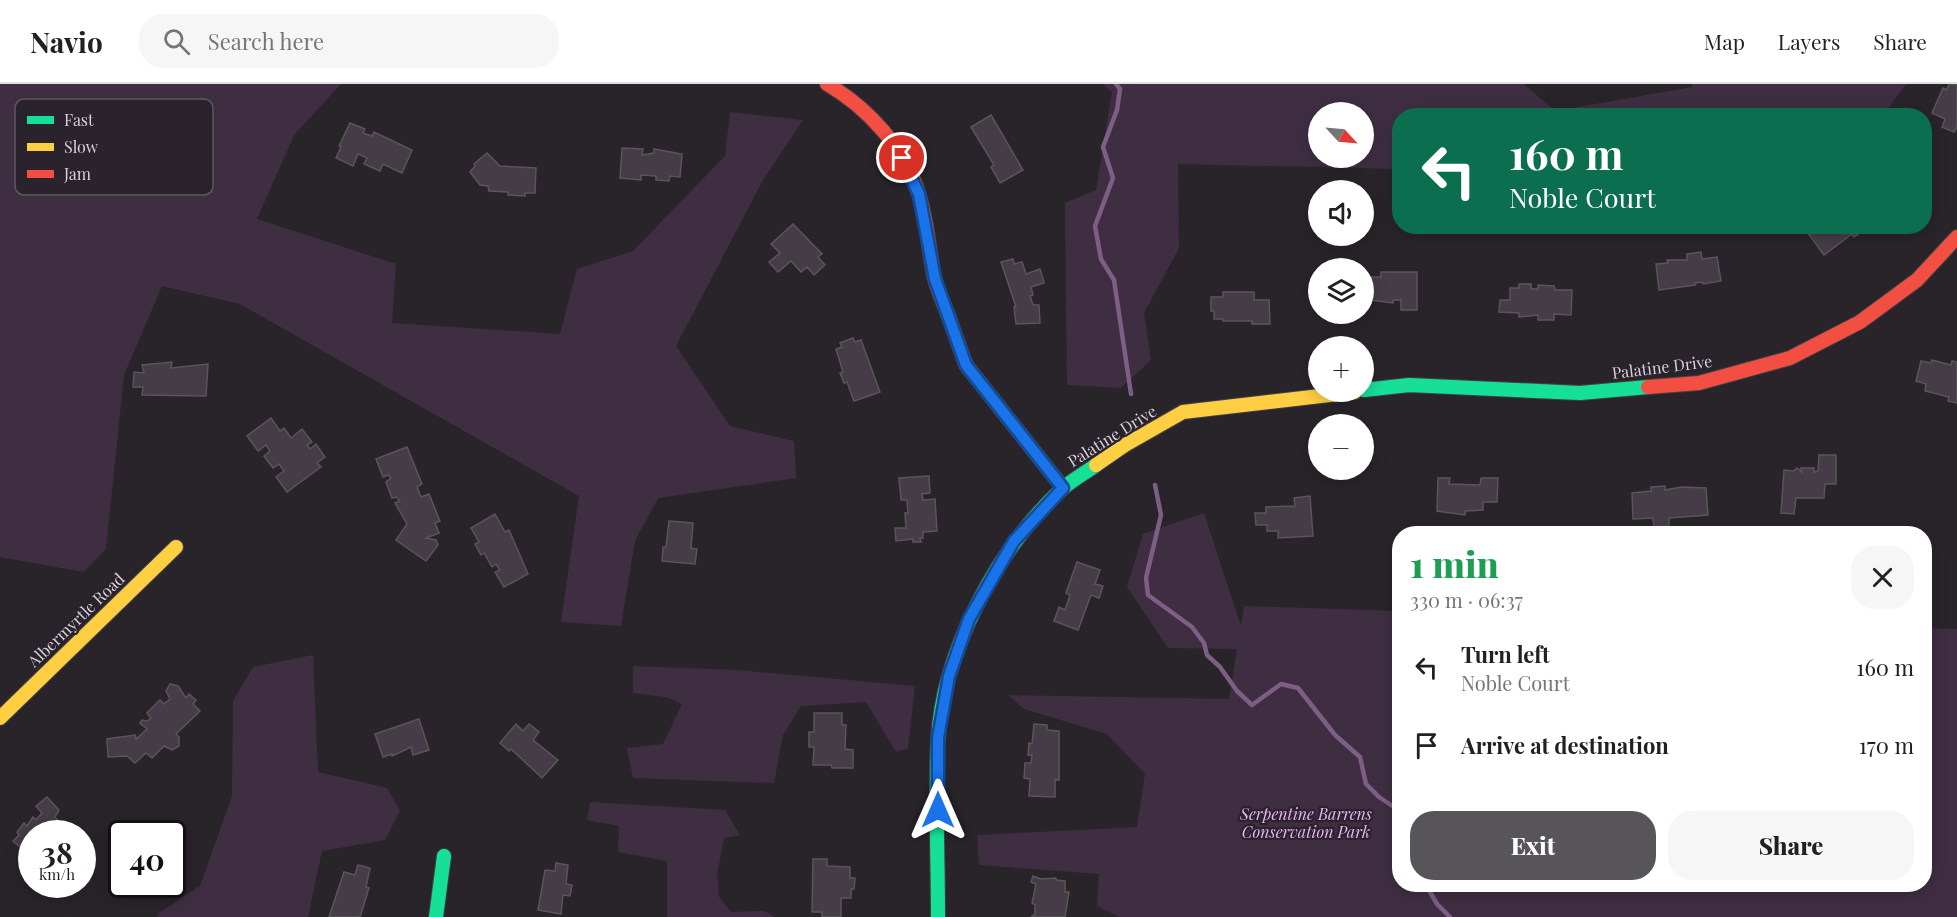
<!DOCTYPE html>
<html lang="en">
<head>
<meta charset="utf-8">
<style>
  :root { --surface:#fff; --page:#f6f6f6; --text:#202124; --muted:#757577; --line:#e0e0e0; --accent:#57555a }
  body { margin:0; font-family:"Playfair Display",serif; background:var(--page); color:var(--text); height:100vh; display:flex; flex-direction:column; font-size:22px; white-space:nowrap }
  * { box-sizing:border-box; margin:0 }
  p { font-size:20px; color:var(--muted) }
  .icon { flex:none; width:33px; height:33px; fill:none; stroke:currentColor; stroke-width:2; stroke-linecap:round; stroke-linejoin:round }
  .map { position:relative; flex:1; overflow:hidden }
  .sheet { position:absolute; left:1392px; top:442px; width:540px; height:366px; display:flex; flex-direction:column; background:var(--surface); border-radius:24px; box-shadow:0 3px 15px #0003 }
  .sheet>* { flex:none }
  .guide { position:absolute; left:1392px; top:24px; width:540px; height:126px; border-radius:24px; box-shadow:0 3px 15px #0003; background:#0b6e4f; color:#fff; overflow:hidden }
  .needle { width:39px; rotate:116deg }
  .controls { position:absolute; left:1308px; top:18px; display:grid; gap:12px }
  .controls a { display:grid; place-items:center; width:66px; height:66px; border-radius:50%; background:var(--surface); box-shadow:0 3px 15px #0003; font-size:30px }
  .speed { position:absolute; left:18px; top:736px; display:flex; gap:12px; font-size:30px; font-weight:700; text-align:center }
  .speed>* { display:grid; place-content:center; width:78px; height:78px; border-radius:50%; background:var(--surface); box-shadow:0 3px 15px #0003; line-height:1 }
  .speed small { font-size:15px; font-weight:400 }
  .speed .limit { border:3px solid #111; border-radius:9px; background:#fff; color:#111 }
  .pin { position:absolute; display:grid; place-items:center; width:51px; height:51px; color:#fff; margin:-26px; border:3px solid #fff; border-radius:50%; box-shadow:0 2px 6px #0007 }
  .me { position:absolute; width:66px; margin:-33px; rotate:0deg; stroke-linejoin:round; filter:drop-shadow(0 0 4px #0008) }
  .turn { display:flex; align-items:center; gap:21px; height:126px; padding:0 18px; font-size:27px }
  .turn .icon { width:78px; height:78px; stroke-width:2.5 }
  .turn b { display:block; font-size:42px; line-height:51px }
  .round { display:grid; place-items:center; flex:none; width:63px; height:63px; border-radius:24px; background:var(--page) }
  .headline { display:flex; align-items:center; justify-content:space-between; height:102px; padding:0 18px }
  h1 { font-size:36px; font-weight:800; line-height:45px; color:#1e9e55 }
  .cta { display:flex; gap:12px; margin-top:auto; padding:12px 18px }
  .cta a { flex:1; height:69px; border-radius:24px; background:var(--accent); color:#fff; font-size:24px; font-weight:800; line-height:69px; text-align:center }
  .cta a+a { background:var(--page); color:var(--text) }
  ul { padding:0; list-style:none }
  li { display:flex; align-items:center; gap:18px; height:78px; padding:0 18px }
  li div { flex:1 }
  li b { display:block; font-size:22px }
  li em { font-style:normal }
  header { display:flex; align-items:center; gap:36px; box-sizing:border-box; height:84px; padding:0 30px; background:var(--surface); border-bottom:2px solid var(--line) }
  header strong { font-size:28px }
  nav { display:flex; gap:33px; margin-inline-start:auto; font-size:21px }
  .search { width:420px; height:54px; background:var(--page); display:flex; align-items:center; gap:15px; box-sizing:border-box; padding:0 21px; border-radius:24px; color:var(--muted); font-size:22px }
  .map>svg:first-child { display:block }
</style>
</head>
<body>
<header>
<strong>Navio</strong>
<div class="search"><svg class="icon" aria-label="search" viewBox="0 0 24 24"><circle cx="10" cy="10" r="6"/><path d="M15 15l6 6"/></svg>Search here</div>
<nav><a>Map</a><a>Layers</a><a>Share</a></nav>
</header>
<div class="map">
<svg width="1957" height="833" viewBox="0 0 1957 833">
  <rect width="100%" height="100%" fill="#29242a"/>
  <!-- green -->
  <g fill="#3f2e42" fill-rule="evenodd">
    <path d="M0,0H341L294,51L257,135L396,180L392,239L560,250L577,185L633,167L725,72L730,28L803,36L763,96L676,262L730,342L794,357L796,394L658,414L635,457L621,542L561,538L579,412L240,220L162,202L124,291L106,465L84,488L0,473Z"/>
    <path d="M1103,0H1524L1555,27L1692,3V0H1906L1883,31L1400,32L1399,85L1178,80L1179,164L1144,229L1151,276L1121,304L1067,301L1065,119L1096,106L1112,8ZM1364,28V74H1318V28Z"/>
    <path d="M1204,429L1241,542L1244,522L1399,527L1400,801H1924L1925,544L1957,545V833H1119L1097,822L1099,790L979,781L977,751L1137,743L1145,690L1107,650L1024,625L1008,611L1229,615L1237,565L1168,564L1127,503L1143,450Z"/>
    <path d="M313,571L318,688L387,704L400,727L385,756L322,767L308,833H157L160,828L200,802L232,712L233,617L253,583Z"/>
    <path d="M633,582L737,586L915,602L908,664L896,668L866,618L801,622L783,651L774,699L633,694L627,664L663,660L682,620L666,613L633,609Z"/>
    <path d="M590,718L725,726L740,751L724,754L717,791L719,813L731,828L764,827L775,833H667V777L618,768L619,742L587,736Z"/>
  </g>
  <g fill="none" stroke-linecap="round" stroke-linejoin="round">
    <!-- stream -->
    <g stroke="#7d5e85" stroke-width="4.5">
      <path d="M1116,0L1120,5L1117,26L1103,63L1113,94L1095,142L1101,175L1114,196L1131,310"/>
      <path d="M1155,401L1161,431L1146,494L1148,511L1192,543L1204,559L1207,571L1220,583L1237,607L1252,621L1281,600L1298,604L1335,651L1360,673L1366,700L1379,713L1397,725L1396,741L1400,762"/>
      <path d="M1426,801L1437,820L1450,833"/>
    </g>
  </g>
  <!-- building -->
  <g fill="#453c47" stroke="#59555a" stroke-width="1.5">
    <path d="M1949,0H1957V43L1954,48L1942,43L1945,35L1932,29L1943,4L1947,6Z"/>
    <path d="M991,31L1023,86L1000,99L991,83L994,81L971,43Z"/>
    <path d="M350,39L365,45L363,49L372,52L374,48L412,66L402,89L383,80L380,87L364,80L367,74L358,70L353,82L336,74L341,63L339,62Z"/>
    <path d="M622,64L643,65L642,71L654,69V65L682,70L680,93L670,92L669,97L656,96V92L641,91V96L620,94Z"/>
    <path d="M487,69L500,82L536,84L535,109H525V112L508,111V108L489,107L488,102L480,101L470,88L475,82L474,80Z"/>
    <path d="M793,140L822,170L818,173L825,181L814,191L807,183L801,188L791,177L778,188L769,178L780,169L771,160Z"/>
    <path d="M1809,142H1862L1864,146L1854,153L1852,150L1824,171L1805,145Z"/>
    <path d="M1701,168L1702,175L1717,173L1721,197L1703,200L1702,198L1695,199V201L1659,206L1656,180L1668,179L1667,176H1687V170Z"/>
    <path d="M1013,175L1014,180L1022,178L1026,190L1040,185L1044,199L1031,203L1033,211L1030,212L1033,221H1039L1040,239L1016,240L1014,223H1016L1001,178Z"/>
    <path d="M1381,188H1417V226H1401V216H1393V219L1371,216V193H1381Z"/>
    <path d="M1519,200H1531V205H1538V201L1554,202L1555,206H1572L1571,231L1554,230V236H1538V231L1519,233V229L1499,228L1500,216H1510V204H1519Z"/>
    <path d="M1223,208H1254V216H1269L1270,240H1252V237H1223V235H1214V227H1211V213H1223Z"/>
    <path d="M853,254L855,258L861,256L880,308L854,317L847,298L844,299L840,289L843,288L836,265L842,263L840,259Z"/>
    <path d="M1932,276L1951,281L1952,277L1957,278V319L1948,317L1949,313L1925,307L1926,300L1916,297L1921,277L1931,279Z"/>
    <path d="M172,278L171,284L208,280L206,312L142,311L143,303H133L134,288L144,289L142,281Z"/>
    <path d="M271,334L280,347L284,344L291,354L302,345L312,358L307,361L310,365L316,360L325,373L317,379L321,383L287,408L276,393L284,387L279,380L273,384L264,372L270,367L266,361L258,367L247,352Z"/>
    <path d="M407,363L422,400L417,403L421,413L429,410L440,437L435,439L439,449L426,454L436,456L438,461L426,477L396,456L407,440L395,419L400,417L396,413L392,414L386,398L391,394L388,391L383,393L376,375Z"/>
    <path d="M1819,371H1836V400H1825L1824,414H1796L1794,430L1781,429L1784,386L1793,387L1797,384L1802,388L1801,384H1814V388L1818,387Z"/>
    <path d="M929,392L930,409L922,410L923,416L935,415L937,447L923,448V454H920L921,458H913V455L896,457L895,444H906L905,429H908L907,416H901L899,394Z"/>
    <path d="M1438,394H1450L1449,400L1480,401L1481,394H1498L1497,418H1483V426L1465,427V431L1437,427Z"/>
    <path d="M1665,402V406L1681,403L1706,404L1708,431L1669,434V442L1654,443L1653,434L1633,435L1632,409L1651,407V403Z"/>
    <path d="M1310,412L1313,452L1278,454V447H1267V441H1256L1255,429H1266V423L1295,422L1294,414Z"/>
    <path d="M495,430L505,448L509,446L528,490L504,503L495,488L500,486L496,480L492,483L484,469L481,471L475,460L479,458L471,444Z"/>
    <path d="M669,437L693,439L691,464L697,465L695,480L662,477L663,463H666Z"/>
    <path d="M1077,478L1100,486L1095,500L1103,502L1099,514L1091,511L1078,546L1054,537L1059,523L1065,526L1070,511L1066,509Z"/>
    <path d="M170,600L178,602L186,614L189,610L196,616L193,620L200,627L176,650L179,653V662L172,666L164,662L152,674L146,669L135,679L127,672L108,673L107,655L135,651L136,655L147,645L140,639L142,636L147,637L151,634L147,629L160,616L164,620L170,615L166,607Z"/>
    <path d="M814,629H842V641H846L845,665L853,666V684H832L831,681H813L814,663H809V648H814Z"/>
    <path d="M419,635L429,666L413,671L411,663L392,672V670L383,673L375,650Z"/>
    <path d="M516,640L523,647L529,640L539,648L533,656L558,676L542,694L511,665L509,667L500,659Z"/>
    <path d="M1034,640L1047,641V646L1059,647V696H1055V713L1029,712L1030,695L1024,694L1025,679H1031L1032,671H1028L1029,659L1032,660Z"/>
    <path d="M47,713L59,726L55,733L66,745L65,750H32V765L28,762L24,767L13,757L19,751L17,748L24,739L27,742L33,733L36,736L42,729L36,722Z"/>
    <path d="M813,775H827V782L850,783V794H855L854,805H851V814H841V833H822V828H812Z"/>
    <path d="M556,779L568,781L566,800L572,801L570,812L563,811L561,830L538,826L545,786L555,787Z"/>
    <path d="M358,781L370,784L366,803L369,804L360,833H329L344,788L355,791Z"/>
    <path d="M1033,792L1041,795L1056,794V796L1065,797V808H1069L1065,833H1031L1035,830V821L1032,819L1036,800L1031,798Z"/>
  </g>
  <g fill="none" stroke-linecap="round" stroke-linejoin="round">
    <!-- fast casing -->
    <g stroke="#444145" stroke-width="16">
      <g id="fast">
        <path d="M1364,306L1409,301L1580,309L1648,303"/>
        <path d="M436,833L444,772"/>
        <path d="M938,833C938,774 935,715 938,656C943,567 997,465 1062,405C1072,396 1085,389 1096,381"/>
      </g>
    </g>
    <!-- slow casing -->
    <g stroke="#444145" stroke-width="16">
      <g id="slow">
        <path d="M948,231L966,281L1063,404"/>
        <path d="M1096,381L1125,361L1183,328L1355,308"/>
        <path d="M0,634L176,463"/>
      </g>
    </g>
    <!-- jam casing -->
    <g stroke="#444145" stroke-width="16">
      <g id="jam">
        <path d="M827,0C867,23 906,65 919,111C927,137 929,165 934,192C937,205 943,218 948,231"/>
        <path d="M1648,303L1699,299L1790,274L1860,238L1917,196L1957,153"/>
      </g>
    </g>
    <!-- fast -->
    <use href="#fast" stroke="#16e098" stroke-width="14"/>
    <!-- slow -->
    <use href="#slow" stroke="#ffcf43" stroke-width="14"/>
    <!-- jam -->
    <use href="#jam" stroke="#f24e42" stroke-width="14"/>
  </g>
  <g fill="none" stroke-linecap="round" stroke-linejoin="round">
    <!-- route casing -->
    <g stroke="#114b97" stroke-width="15">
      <path id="route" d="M902,74L919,110L935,195L966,281L1063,404L1014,457L969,535L949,592L938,654V726"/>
    </g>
    <!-- route -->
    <use href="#route" stroke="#1a73e8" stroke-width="10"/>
  </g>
  <g text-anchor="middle" stroke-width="4.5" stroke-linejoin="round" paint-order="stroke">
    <!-- street labels -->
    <g font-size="16" fill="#d8d2d9" stroke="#2a222c">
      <text transform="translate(1662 283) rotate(-7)" y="6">Palatine Drive</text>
      <text transform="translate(1112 352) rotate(-32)" y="6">Palatine Drive</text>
      <text transform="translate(76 536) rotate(-44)" y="6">Albermyrtle Road</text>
    </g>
    <!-- park labels -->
    <g font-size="16" font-style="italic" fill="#e8b4f4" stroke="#2a222c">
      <text x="1306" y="736">Serpentine Barrens<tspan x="1306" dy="18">Conservation Park</tspan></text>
    </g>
  </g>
  <!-- legend -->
  <rect x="15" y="15" width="198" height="96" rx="9" fill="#2a222c" stroke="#5e5760" stroke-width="1.5"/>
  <rect x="27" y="32" width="27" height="8" fill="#16e098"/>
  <rect x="27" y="59" width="27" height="8" fill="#ffcf43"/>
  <rect x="27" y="86" width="27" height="8" fill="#f24e42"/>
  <g font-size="16" fill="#d8d2d9">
    <text x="64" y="42">Fast</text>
    <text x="64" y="69">Slow</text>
    <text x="64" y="96">Jam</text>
  </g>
</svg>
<div class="controls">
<a><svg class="needle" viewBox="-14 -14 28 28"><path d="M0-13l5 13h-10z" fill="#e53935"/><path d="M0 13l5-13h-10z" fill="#757577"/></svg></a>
<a><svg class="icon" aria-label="sound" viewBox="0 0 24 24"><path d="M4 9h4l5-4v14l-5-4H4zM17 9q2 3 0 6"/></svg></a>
<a><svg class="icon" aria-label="layers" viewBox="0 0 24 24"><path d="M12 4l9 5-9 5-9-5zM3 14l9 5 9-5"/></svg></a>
<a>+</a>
<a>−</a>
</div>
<div class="speed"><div>38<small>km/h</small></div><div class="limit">40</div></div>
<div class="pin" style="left:902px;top:74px;background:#d93025"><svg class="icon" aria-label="arrive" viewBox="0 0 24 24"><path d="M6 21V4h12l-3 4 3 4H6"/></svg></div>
<svg class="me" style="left:938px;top:726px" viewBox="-20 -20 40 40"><path d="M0-17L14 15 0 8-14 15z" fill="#1a73e8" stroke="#fff" stroke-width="4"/></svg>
<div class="guide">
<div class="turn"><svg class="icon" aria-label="left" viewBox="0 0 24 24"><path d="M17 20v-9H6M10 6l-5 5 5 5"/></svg><div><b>160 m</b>Noble Court</div></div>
</div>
<section class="sheet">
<div class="headline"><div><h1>1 min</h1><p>330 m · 06:37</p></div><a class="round"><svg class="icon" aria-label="close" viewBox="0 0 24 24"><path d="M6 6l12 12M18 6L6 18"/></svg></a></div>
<ul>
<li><svg class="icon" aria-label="left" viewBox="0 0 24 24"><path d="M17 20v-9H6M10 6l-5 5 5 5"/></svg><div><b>Turn left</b><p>Noble Court</p></div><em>160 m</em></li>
<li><svg class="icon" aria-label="arrive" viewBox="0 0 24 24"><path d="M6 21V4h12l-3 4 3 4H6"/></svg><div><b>Arrive at destination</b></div><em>170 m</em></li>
</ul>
<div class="cta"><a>Exit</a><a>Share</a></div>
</section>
</div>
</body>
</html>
